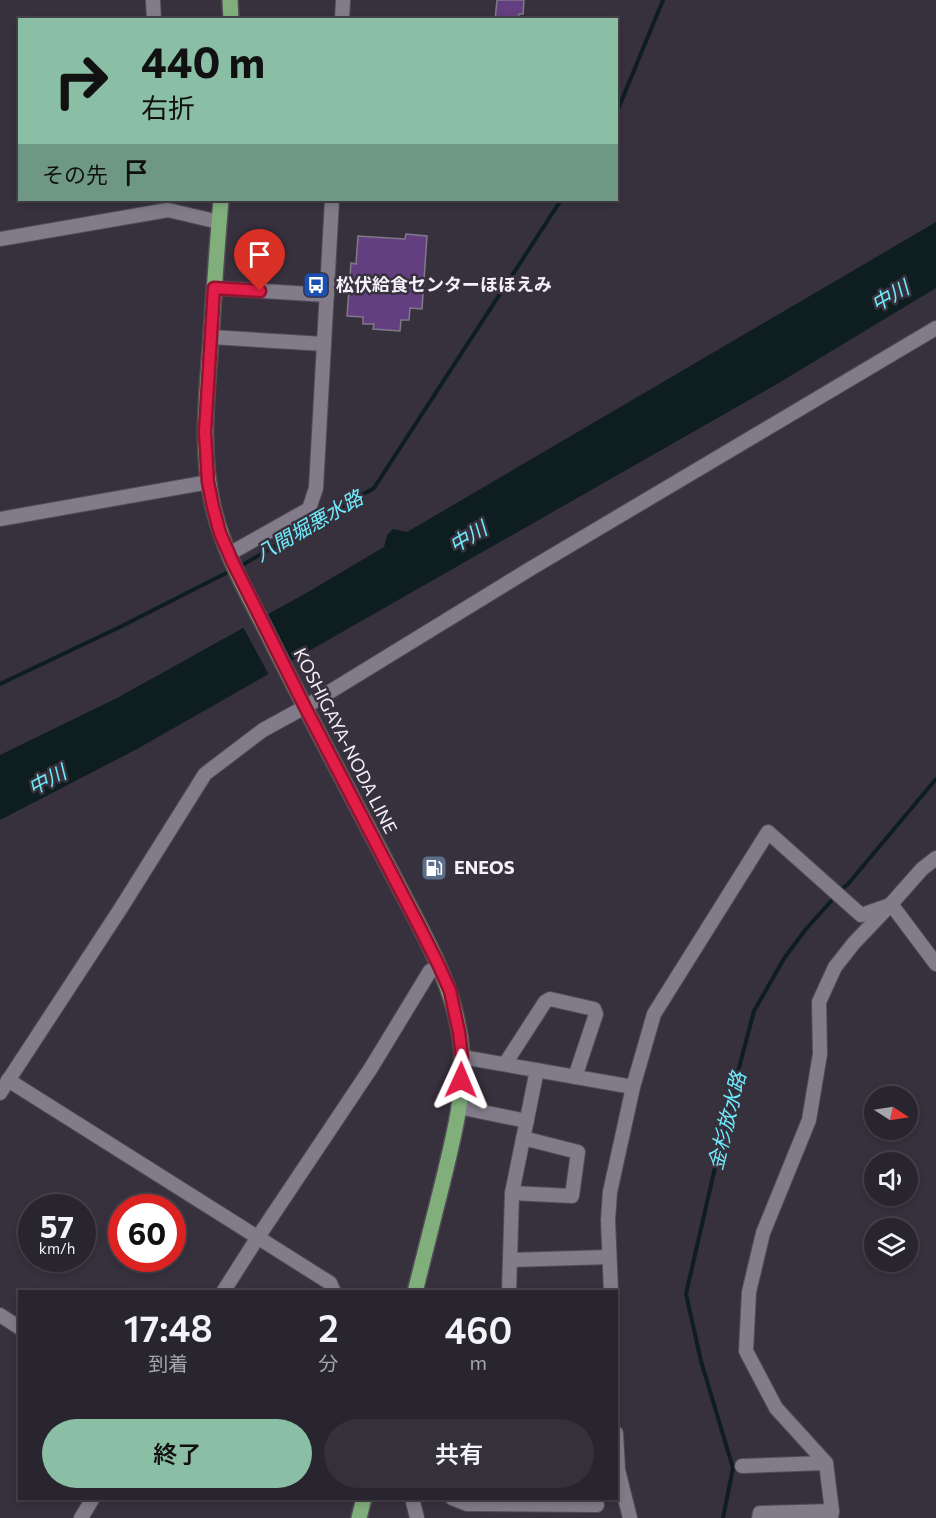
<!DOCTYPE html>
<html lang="ja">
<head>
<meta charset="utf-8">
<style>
  :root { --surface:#29252e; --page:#35313a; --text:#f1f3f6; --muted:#a5a5aa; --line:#45424a; --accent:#8abfa5 }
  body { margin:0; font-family:Commissioner,"Noto Sans JP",sans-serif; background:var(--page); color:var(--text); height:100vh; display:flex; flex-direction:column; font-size:22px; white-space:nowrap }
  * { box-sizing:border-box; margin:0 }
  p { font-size:20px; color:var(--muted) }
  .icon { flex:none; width:33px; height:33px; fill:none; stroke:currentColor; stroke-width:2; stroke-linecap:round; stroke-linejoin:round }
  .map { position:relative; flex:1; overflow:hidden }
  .side { position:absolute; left:18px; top:1290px; width:600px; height:210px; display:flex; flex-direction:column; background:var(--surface); border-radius:0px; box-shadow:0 3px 9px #0003,0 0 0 2px var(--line) }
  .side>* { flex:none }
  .guide { position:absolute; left:18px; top:18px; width:600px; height:183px; border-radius:0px; box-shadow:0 3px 9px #0003,0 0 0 2px var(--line); background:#8abfa5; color:#111; overflow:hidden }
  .needle { width:39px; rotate:102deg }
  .tools { position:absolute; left:864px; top:1086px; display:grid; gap:12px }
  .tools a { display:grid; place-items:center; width:54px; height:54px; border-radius:50%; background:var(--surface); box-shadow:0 3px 9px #0003,0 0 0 2px var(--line); font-size:30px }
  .speed { position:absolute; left:18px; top:1194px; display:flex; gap:12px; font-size:30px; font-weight:700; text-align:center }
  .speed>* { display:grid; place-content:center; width:78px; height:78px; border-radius:50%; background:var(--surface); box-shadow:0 3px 9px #0003,0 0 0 2px var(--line); line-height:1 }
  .speed small { font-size:15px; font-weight:400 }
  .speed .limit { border:9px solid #d22; background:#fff; color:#111 }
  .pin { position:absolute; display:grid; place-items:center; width:51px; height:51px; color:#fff; margin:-62px -26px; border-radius:50% 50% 50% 0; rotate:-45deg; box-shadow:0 0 6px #0007 }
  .pin .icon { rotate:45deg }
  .me { position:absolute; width:66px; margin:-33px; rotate:1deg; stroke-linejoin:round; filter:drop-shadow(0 0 4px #0008) }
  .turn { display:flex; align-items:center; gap:21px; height:126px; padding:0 24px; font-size:27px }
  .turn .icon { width:78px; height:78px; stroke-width:2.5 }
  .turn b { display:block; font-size:42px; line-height:51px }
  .then { display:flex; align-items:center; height:57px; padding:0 24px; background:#0003; gap:12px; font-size:22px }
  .eta { display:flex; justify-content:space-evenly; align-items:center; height:102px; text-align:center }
  .eta b { font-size:36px; font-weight:600; line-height:42px }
  .primary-button { display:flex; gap:12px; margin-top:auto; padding:12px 24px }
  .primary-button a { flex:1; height:69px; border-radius:36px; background:var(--accent); color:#111; font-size:24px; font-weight:600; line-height:69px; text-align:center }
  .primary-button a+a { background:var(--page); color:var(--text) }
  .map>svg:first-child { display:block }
</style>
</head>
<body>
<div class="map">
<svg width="936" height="1518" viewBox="0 0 936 1518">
  <rect width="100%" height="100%" fill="#37313d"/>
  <!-- water -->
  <path fill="#0e1e20" d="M936,222V288L777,384L137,749L0,820V755L117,698L308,592L384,547L387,535L393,529L407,532Z"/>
  <!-- pier -->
  <path fill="#37313d" d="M265,613L292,665L270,677L242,625Z"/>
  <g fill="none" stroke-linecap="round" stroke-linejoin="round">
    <!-- stream -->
    <g stroke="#0e1e20" stroke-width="4">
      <path d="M616,114L663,0"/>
      <path d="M239,567L374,488L561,200"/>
      <path d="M0,684L120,627L232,570"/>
      <path d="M723,1518L733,1468L701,1361L686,1294L730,1102L754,1011L785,957L806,929L841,890L848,884L936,779"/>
    </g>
  </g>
  <!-- building -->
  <g fill="#633f81" stroke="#807987" stroke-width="1.5">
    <path d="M497,0H524L523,14H519L518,20H495Z"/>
    <path d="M406,234L427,236L422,309L410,308L409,320H401L400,331L373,329L374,324H363V317L347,316L351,263L356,264L358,236L405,239Z"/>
  </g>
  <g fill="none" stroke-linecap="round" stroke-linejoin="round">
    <!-- minor casing -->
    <g stroke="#514d57" stroke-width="16">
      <g id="minor">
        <path d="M153,0L154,20"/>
        <path d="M342,20L343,0"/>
        <path d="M0,239L168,210L219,222"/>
        <path d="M215,288L327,295"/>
        <path d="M211,337L324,344"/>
        <path d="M0,519L209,482"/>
        <path d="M229,554L309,509L316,488L332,200"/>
        <path d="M891,904L936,964"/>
        <path d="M462,1057L633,1087"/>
        <path d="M505,1064L545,1002L550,999L594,1009L596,1014L575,1077"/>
        <path d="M8,1080L330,1283L334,1292"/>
        <path d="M0,1093L121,908L205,774L263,730L305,707L530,569L936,328"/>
        <path d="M458,1107L527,1121"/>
        <path d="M512,1193L572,1196L578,1152L523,1138"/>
        <path d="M510,1260L609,1257"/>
        <path d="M223,1292L258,1237L371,1068L430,971L439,966"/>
        <path d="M509,1292L512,1193L537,1070"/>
        <path d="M611,1292L608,1220L610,1192L633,1087L654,1014L768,832L861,915L887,906"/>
        <path d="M0,1315L20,1328"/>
        <path d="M616,1433L618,1470L630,1518"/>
        <path d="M742,1466L826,1463"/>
        <path d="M412,1498L417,1518"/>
        <path d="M452,1498L467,1504L597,1505"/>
        <path d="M81,1518L93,1498"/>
        <path d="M759,1518L760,1513L832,1511"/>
        <path d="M831,1518L832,1511L826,1463L776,1408L746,1351L749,1292L763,1233L809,1120L820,1054L819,1002L835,967L854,943L891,904L922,869L936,858"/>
      </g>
    </g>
    <!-- primary casing -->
    <g stroke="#514d57" stroke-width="18">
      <g id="primary">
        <path d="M230,0L231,20"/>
        <path d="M221,200C217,246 214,292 211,338C207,394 200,451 213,506C224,555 251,599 273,644C313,724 355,802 396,881C425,937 457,989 462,1053C465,1096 452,1143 442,1185C433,1220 424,1256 415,1292"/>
        <path d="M359,1518L364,1498"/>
      </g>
    </g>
    <!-- minor -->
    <use href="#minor" stroke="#827b89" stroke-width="14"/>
    <!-- primary -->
    <use href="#primary" stroke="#81af7c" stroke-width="15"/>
  </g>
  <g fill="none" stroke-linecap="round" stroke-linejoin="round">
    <!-- route casing -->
    <g stroke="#92132f" stroke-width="15">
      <path id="route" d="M260,291L214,288L205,432L208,482L213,507L220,533L233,563L305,707L420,928L439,966L450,991L459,1032L462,1057L461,1080"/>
    </g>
    <!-- route -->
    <use href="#route" stroke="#e11d48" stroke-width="10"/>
  </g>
  <!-- icons -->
  <defs>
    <g id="bus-square" transform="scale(1.35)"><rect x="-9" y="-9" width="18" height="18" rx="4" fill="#1a4fb4" stroke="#37313d"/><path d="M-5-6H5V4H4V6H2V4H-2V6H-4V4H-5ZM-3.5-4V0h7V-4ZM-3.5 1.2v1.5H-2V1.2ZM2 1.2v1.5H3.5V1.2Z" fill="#fff"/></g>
    <g id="fuel-square" transform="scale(1.35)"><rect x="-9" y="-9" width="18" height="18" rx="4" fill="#5c6f8a" stroke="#37313d"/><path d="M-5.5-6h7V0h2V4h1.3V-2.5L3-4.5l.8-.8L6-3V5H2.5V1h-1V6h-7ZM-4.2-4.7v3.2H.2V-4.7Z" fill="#fff"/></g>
  </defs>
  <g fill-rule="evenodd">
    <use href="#bus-square" x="316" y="285"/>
    <use href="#fuel-square" x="434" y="868"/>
  </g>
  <g text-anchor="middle" stroke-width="5" stroke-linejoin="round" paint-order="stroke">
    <!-- poi labels -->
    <g font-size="18" font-weight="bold" fill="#f4f0f8" stroke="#37313d" text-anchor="start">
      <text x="336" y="291">松伏給食センターほほえみ</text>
      <text x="454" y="874">ENEOS</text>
    </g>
    <!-- street labels -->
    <g font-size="18" fill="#f4f0f8" stroke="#37313d">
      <text transform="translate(345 741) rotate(63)" y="6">KOSHIGAYA-NODA LINE</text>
    </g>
    <!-- water labels -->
    <g font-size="20" font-style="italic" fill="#6fedfd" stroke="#37313d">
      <text transform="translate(890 296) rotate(-30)" y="7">中川</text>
      <text transform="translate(309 526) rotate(-30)" y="7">八間堀悪水路</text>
      <text transform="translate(468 537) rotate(-31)" y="7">中川</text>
      <text transform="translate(47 780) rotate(-28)" y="7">中川</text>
      <text transform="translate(727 1121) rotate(-76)" y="7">金杉放水路</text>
    </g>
  </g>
</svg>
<div class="tools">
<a><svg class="needle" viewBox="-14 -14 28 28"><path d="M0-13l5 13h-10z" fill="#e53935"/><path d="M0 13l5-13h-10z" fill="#a5a5aa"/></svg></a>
<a><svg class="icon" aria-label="sound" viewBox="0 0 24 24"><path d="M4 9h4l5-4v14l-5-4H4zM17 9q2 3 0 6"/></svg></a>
<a><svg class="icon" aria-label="layers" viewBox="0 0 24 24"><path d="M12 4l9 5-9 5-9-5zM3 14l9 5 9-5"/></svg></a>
</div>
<div class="speed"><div>57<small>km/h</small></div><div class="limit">60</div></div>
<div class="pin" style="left:260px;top:291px;background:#d93025"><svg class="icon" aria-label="arrive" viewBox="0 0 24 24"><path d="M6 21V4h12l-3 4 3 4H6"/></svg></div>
<svg class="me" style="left:461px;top:1080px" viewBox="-20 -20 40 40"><path d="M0-17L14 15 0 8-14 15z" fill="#e11d48" stroke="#fff" stroke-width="4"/></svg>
<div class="guide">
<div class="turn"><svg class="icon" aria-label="right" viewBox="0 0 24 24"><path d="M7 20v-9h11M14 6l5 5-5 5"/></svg><div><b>440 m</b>右折</div></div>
<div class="then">その先<svg class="icon" aria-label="arrive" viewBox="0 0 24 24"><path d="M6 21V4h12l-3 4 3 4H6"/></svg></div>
</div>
<section class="side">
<div class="eta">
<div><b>17:48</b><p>到着</p></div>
<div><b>2</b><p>分</p></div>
<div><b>460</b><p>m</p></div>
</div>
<div class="primary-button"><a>終了</a><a>共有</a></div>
</section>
</div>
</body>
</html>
